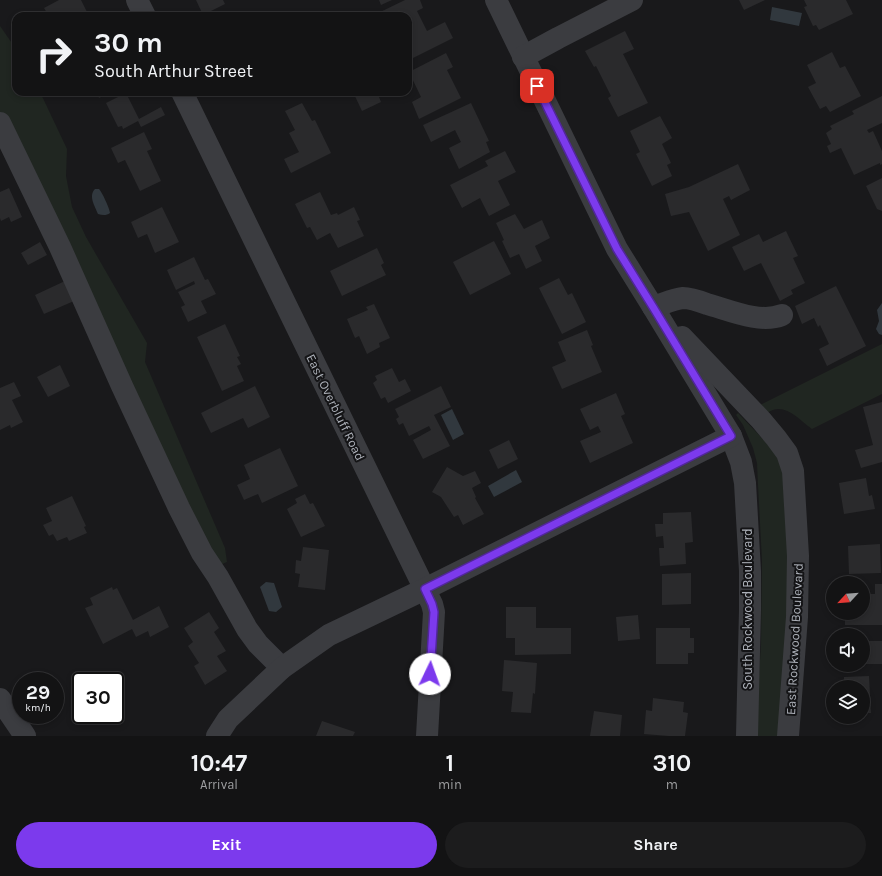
<!DOCTYPE html>
<html lang="en">
<head>
<meta charset="utf-8">
<style>
  :root { --surface:#131314; --page:#1c1c1d; --text:#f1f3f6; --muted:#9d9ea0; --line:#323234; --accent:#7c3aed }
  body { margin:0; font-family:Karla,sans-serif; background:var(--page); color:var(--text); height:100vh; display:flex; flex-direction:column; font-size:15px; white-space:nowrap }
  * { box-sizing:border-box; margin:0 }
  p { font-size:13px; color:var(--muted) }
  .icon { flex:none; width:22px; height:22px; fill:none; stroke:currentColor; stroke-width:2; stroke-linecap:round; stroke-linejoin:round }
  .map { position:relative; height:736px; overflow:hidden }
  .details { display:flex; flex-direction:column; background:var(--surface); flex:1 }
  .details>* { flex:none }
  .hud { position:absolute; left:12px; top:12px; width:400px; height:84px; border-radius:12px; box-shadow:0 2px 6px #0003,0 0 0 1px var(--line); background:#131314; color:var(--text); overflow:hidden }
  .needle { width:26px; rotate:244deg }
  .buttons { position:absolute; left:826px; top:576px; display:grid; gap:8px }
  .buttons a { display:grid; place-items:center; width:44px; height:44px; border-radius:50%; background:var(--surface); box-shadow:0 2px 6px #0003,0 0 0 1px var(--line); font-size:20px }
  .speed { position:absolute; left:12px; top:672px; display:flex; gap:8px; font-size:20px; font-weight:700; text-align:center }
  .speed>* { display:grid; place-content:center; width:52px; height:52px; border-radius:50%; background:var(--surface); box-shadow:0 2px 6px #0003,0 0 0 1px var(--line); line-height:1 }
  .speed small { font-size:10px; font-weight:400 }
  .speed .limit { border:2px solid #111; border-radius:6px; background:#fff; color:#111 }
  .pin { position:absolute; display:grid; place-items:center; width:34px; height:34px; color:#fff; margin:-17px; border-radius:8px; box-shadow:0 2px 6px #0006 }
  .me { position:absolute; width:44px; margin:-22px; rotate:3deg; stroke-linejoin:round; filter:drop-shadow(0 0 3px #0008) }
  .turn { display:flex; align-items:center; gap:14px; height:84px; padding:0 16px; font-size:18px }
  .turn .icon { width:52px; height:52px; stroke-width:2.5 }
  .turn b { display:block; font-size:28px; line-height:34px }
  .eta { display:flex; justify-content:space-evenly; align-items:center; height:68px; text-align:center }
  .eta b { font-size:24px; font-weight:700; line-height:28px }
  .button { display:flex; gap:8px; margin-top:auto; padding:8px 16px }
  .button a { flex:1; height:46px; border-radius:24px; background:var(--accent); color:#fff; font-size:16px; font-weight:700; line-height:46px; text-align:center }
  .button a+a { background:var(--page); color:var(--text) }
  .map>svg:first-child { display:block }
</style>
</head>
<body>
<div class="map">
<svg width="882" height="736" viewBox="0 0 882 736">
  <rect width="100%" height="100%" fill="#19191b"/>
  <!-- green -->
  <g fill="#202621">
    <path d="M0,26L16,49V92H40L67,149L66,176L72,207L86,237L147,343L145,362L225,548L227,562L220,565L210,558L0,112Z"/>
    <path d="M882,344V394L812,429C798,419 784,401 767,413L760,405Z"/>
    <path d="M738,413L778,455L783,469L787,541L788,606L782,736H755L761,645L762,561L758,485L757,463L753,448L743,425L736,415Z"/>
  </g>
  <!-- water -->
  <g fill="#31383e">
    <path d="M772,7L802,13L799,26L770,20Z"/>
    <path d="M95,189H99C102,192 110,209 110,213C106,216 102,215 98,214C95,206 88,196 95,189Z"/>
    <path d="M882,303V335L879,334L876,329L879,321L877,310Z"/>
    <path d="M452,409L464,434L453,440L441,415Z"/>
    <path d="M516,470L522,482L494,497L488,486Z"/>
    <path d="M266,582L274,583L282,607L276,612L269,611L260,587Z"/>
  </g>
  <!-- building -->
  <g fill="#2a2a2c">
    <path d="M59,0H81L89,16H49L44,8Z"/>
    <path d="M196,0H223L225,4L203,15Z"/>
    <path d="M379,0H392L381,5Z"/>
    <path d="M405,0H420L423,8L417,11L427,31L445,22L453,38L413,58L408,48V16H372Z"/>
    <path d="M739,0H765L744,10Z"/>
    <path d="M804,0H846L853,14L819,30L816,25L813,26L804,7L807,6Z"/>
    <path d="M250,11L253,16H240Z"/>
    <path d="M625,31L634,49L623,54L648,103L618,117L608,98L611,96L596,66L594,67L585,51Z"/>
    <path d="M832,52L840,68L845,66L861,96L830,112L826,106L820,109L808,87L816,83L807,65Z"/>
    <path d="M446,53L453,67L447,70L461,98L419,119L412,102L421,97L409,72Z"/>
    <path d="M97,92H112L99,98Z"/>
    <path d="M307,92H319L309,96Z"/>
    <path d="M353,92H377L381,102L362,111Z"/>
    <path d="M126,93L139,119L161,107L165,115L141,127L138,121L123,129L122,126L118,127L106,103Z"/>
    <path d="M882,96V123L867,130L869,133L873,131L882,151V164L880,165V163L854,175L841,148L830,153L827,146L831,144L826,133L832,129L830,126L854,114L852,111Z"/>
    <path d="M302,103L312,121L315,120L331,153L291,173L284,159L299,152L289,133L295,130L285,111Z"/>
    <path d="M471,103L489,141L486,142L490,152L459,169L449,148L461,142L455,130L431,142L423,125Z"/>
    <path d="M660,116L672,138L662,144L671,163L667,165L672,176L652,186L636,154L640,152L630,131Z"/>
    <path d="M144,132L152,149L147,151L161,181L140,191L125,160L118,163L111,148Z"/>
    <path d="M505,151L516,172L498,181L510,205L489,216L480,198L462,208L450,185L488,166L485,161Z"/>
    <path d="M738,164L750,190L731,200L729,196L723,199L740,235L708,251L689,212L671,216L665,194L689,187Z"/>
    <path d="M882,178V211L877,209L866,186Z"/>
    <path d="M9,188L22,217L11,222L9,217L1,221L0,218V192Z"/>
    <path d="M320,192L331,215L337,213L338,215L354,207L360,220L357,221L364,236L338,248L330,233L317,240L310,227L307,228L295,204Z"/>
    <path d="M162,207L179,242L155,253L147,234L138,238L131,222Z"/>
    <path d="M515,214L524,229L542,220L550,238L535,246L542,261L526,269L519,254L510,258L502,241L504,240L496,223Z"/>
    <path d="M786,231L798,256L793,258L805,283L791,290L793,294L780,301L761,263L744,271L732,247L759,234L763,242Z"/>
    <path d="M494,241L511,274L470,295L453,262Z"/>
    <path d="M40,242L47,255L28,265L21,253Z"/>
    <path d="M377,248L384,263L381,265L386,275L342,296L330,271Z"/>
    <path d="M194,257L205,280L208,279L216,294L201,301L207,313L188,322L181,307L185,305L178,292L195,284L194,281L176,290L167,270Z"/>
    <path d="M559,278L568,295L572,293L586,322L562,334L539,288Z"/>
    <path d="M65,281L74,301L44,314L35,295Z"/>
    <path d="M836,286L866,346L827,366L819,349L829,344L820,325L818,327L814,318L802,324L795,306Z"/>
    <path d="M374,304L390,338L379,343L380,347L367,354L359,336L355,338L347,319L368,310L366,307Z"/>
    <path d="M225,324L240,356L237,357L241,364L237,366L244,381L222,391L197,337Z"/>
    <path d="M587,330L593,345L591,346L602,372L562,389L552,367L566,361L558,342Z"/>
    <path d="M60,365L70,386L48,397L37,377Z"/>
    <path d="M392,368L399,382L405,379L411,391L388,403L385,397L381,399L373,383L377,380L375,376Z"/>
    <path d="M14,382L21,396L12,400L23,422L11,428L10,425L0,430V388Z"/>
    <path d="M255,386L270,417L248,428L243,418L211,433L201,413Z"/>
    <path d="M441,386L451,407L434,415L450,446L423,459L413,440L431,430L429,426L409,436L403,423L399,425L396,419L399,417L395,409Z"/>
    <path d="M616,393L625,414L621,416L633,443L590,463L580,441L601,432L598,426L590,430L580,409Z"/>
    <path d="M882,402V462L861,468L855,450L873,445L863,407Z"/>
    <path d="M509,440L518,459L498,469L489,450Z"/>
    <path d="M280,448L298,486L262,503L258,494L244,500L237,485L250,479L244,465Z"/>
    <path d="M447,467L463,476L475,471L481,483L472,488L476,497L475,498L484,514L463,525L458,515L454,517L441,497L432,492Z"/>
    <path d="M866,478L869,496L872,495L875,509L844,514L839,483Z"/>
    <path d="M305,494L310,504L313,503L325,526L301,537L287,509L297,503L295,499Z"/>
    <path d="M72,496L86,526L84,527L87,533L69,541L67,537L57,541L53,534L49,536L43,525L52,521L46,508Z"/>
    <path d="M691,512L693,542L685,543L686,564L660,566L659,548H664L663,536L656,537L655,524H663V513Z"/>
    <path d="M880,544L881,573L849,574L848,546Z"/>
    <path d="M303,547L329,550L325,590L298,587L300,574L295,573L296,560L301,561Z"/>
    <path d="M691,573V604L662,605V574Z"/>
    <path d="M875,584H882V625H845V613H863V594H875Z"/>
    <path d="M112,587L113,590L117,588L133,620L159,606L169,627L150,637L148,631L136,637L132,629L103,644L85,608L93,605L90,598Z"/>
    <path d="M506,607H536V628H571V654L515,655V638H506Z"/>
    <path d="M209,612L219,628L214,632L226,651L217,656L227,671L205,685L194,666L199,663L188,646L193,642L184,628Z"/>
    <path d="M638,615L640,639L618,641L616,617Z"/>
    <path d="M656,628H690V638H694V653H688V664H656Z"/>
    <rect x="863" y="641" width="19" height="23"/>
    <path d="M504,660L537,663L535,694L533,693L531,713L511,712L513,692L502,691Z"/>
    <path d="M869,676L871,713H863V687H844V677Z"/>
    <path d="M653,698L684,702L683,712L688,713L685,736H669L644,734L646,710L652,711Z"/>
    <path d="M594,711L622,715L620,736H590Z"/>
    <path d="M322,721L355,732L353,736H316Z"/>
  </g>
  <g fill="none" stroke-linecap="round" stroke-linejoin="round">
    <!-- minor -->
    <g stroke="#3b3c40" stroke-width="22">
      <path d="M137,0L145,16"/>
      <path d="M496,0L617,249L653,307L731,436L741,462L745,483L750,571V610L747,736"/>
      <path d="M523,57L558,38L632,0"/>
      <path d="M182,92L432,604L434,612L427,736"/>
      <path d="M0,123L60,247L122,386L179,508L202,553L218,577L247,629L258,644L282,668"/>
      <path d="M653,307C663,304 673,299 683,298C691,298 699,301 707,304C729,310 760,324 782,315"/>
      <path d="M682,337L761,420L776,438L787,453L793,471L798,556L797,617L788,736"/>
      <path d="M0,699L25,736"/>
      <path d="M217,736L228,719L282,668L329,635L425,589L731,436"/>
    </g>
  </g>
  <g fill="none" stroke-linecap="round" stroke-linejoin="round">
    <!-- route casing -->
    <g stroke="#51269a" stroke-width="10">
      <path id="route" d="M430,674L434,612L432,604L425,589L731,436L653,307L617,249L537,86"/>
    </g>
    <!-- route -->
    <use href="#route" stroke="#7c3aed" stroke-width="7"/>
  </g>
  <g text-anchor="middle" stroke-width="4" stroke-linejoin="round" paint-order="stroke">
    <!-- street labels -->
    <g font-size="13" fill="#adb1b9" stroke="#141416">
      <text transform="translate(336 407) rotate(64)" y="5">East Overbluff Road</text>
      <text transform="translate(747 609) rotate(-90)" y="5">South Rockwood Boulevard</text>
      <text transform="translate(794 639) rotate(-87)" y="5">East Rockwood Boulevard</text>
    </g>
  </g>
</svg>
<div class="buttons">
<a><svg class="needle" viewBox="-14 -14 28 28"><path d="M0-13l5 13h-10z" fill="#e53935"/><path d="M0 13l5-13h-10z" fill="#9d9ea0"/></svg></a>
<a><svg class="icon" aria-label="sound" viewBox="0 0 24 24"><path d="M4 9h4l5-4v14l-5-4H4zM17 9q2 3 0 6"/></svg></a>
<a><svg class="icon" aria-label="layers" viewBox="0 0 24 24"><path d="M12 4l9 5-9 5-9-5zM3 14l9 5 9-5"/></svg></a>
</div>
<div class="speed"><div>29<small>km/h</small></div><div class="limit">30</div></div>
<div class="pin" style="left:537px;top:86px;background:#d93025"><svg class="icon" aria-label="arrive" viewBox="0 0 24 24"><path d="M6 21V4h12l-3 4 3 4H6"/></svg></div>
<svg class="me" style="left:430px;top:674px" viewBox="-20 -20 40 40"><circle r="19" fill="#fff"/><path d="M0-13L10 11 0 6-10 11z" fill="#7c3aed"/></svg>
<div class="hud">
<div class="turn"><svg class="icon" aria-label="right" viewBox="0 0 24 24"><path d="M7 20v-9h11M14 6l5 5-5 5"/></svg><div><b>30 m</b>South Arthur Street</div></div>
</div>
</div>
<section class="details">
<div class="eta">
<div><b>10:47</b><p>Arrival</p></div>
<div><b>1</b><p>min</p></div>
<div><b>310</b><p>m</p></div>
</div>
<div class="button"><a>Exit</a><a>Share</a></div>
</section>
</body>
</html>
